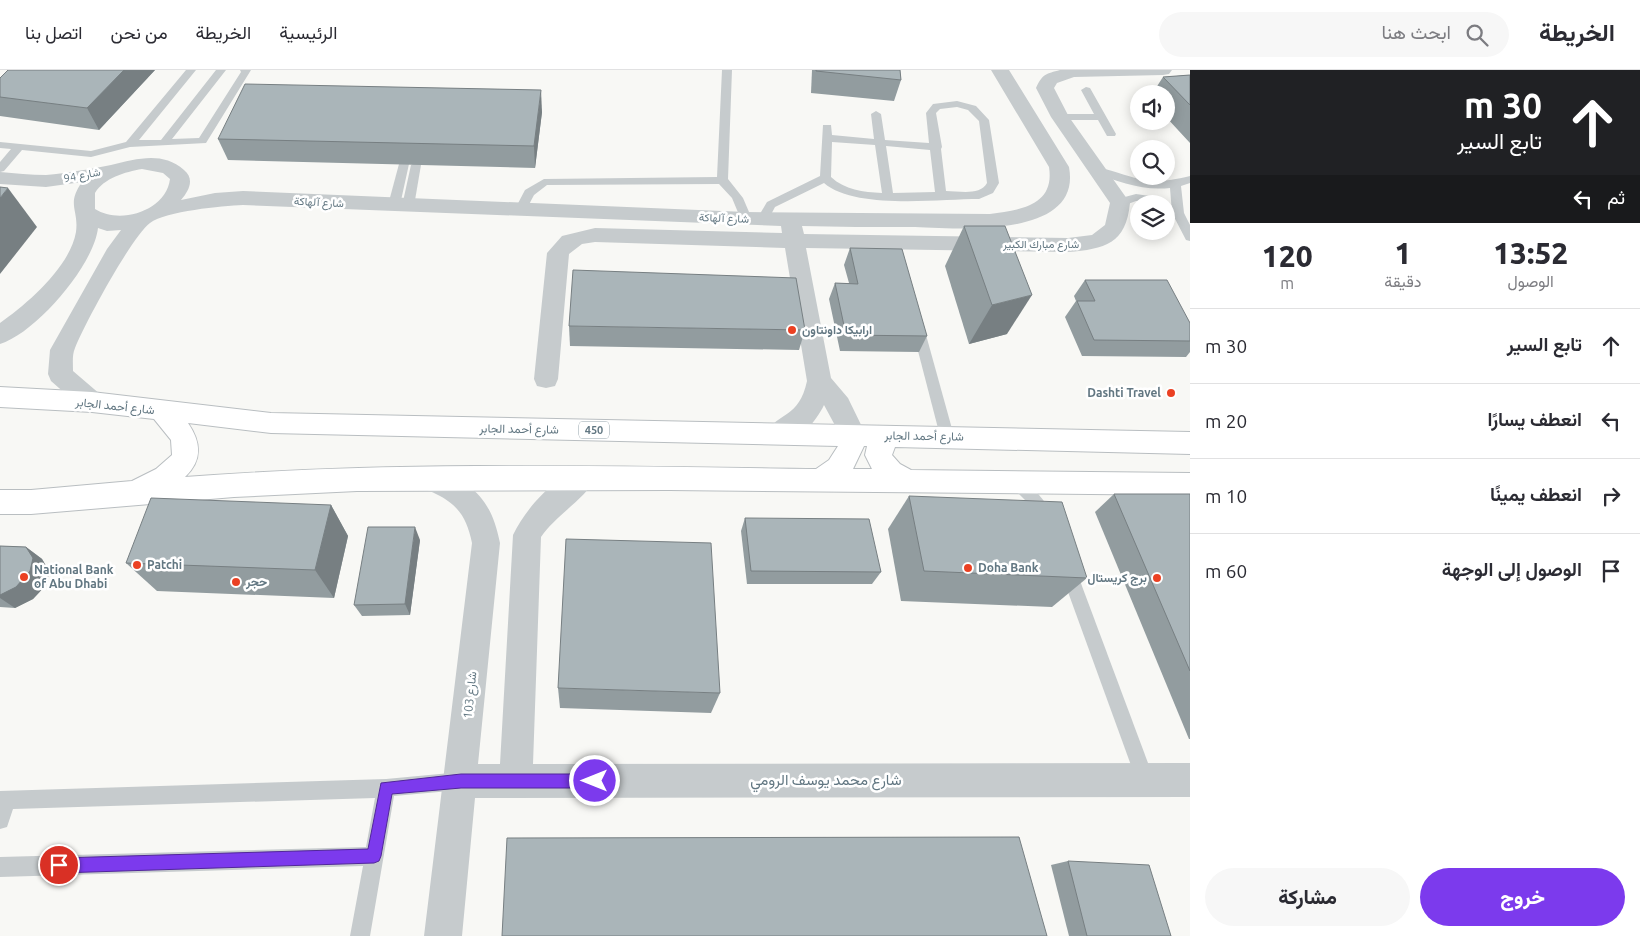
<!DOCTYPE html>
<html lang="ar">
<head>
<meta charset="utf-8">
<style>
  :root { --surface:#fff; --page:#f7f7f7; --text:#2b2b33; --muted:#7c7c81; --line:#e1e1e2; --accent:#7c3aed }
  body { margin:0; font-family:Ubuntu,Vazirmatn,sans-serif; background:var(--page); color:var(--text); direction:rtl; height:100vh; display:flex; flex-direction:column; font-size:19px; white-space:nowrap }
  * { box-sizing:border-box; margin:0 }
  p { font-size:16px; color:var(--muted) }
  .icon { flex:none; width:28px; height:28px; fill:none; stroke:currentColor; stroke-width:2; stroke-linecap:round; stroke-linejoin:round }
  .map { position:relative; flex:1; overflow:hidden; direction:ltr }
  .details { display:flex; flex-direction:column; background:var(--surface); width:450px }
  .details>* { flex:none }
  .banner { background:#202124; color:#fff; overflow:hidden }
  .buttons { position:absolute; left:1130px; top:15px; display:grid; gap:10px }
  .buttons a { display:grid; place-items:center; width:45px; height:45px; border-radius:50%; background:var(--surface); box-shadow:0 2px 12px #0003; font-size:25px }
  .pin { position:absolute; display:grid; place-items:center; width:42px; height:42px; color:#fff; margin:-21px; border:2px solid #fff; border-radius:50%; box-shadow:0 1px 5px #0007 }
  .me { position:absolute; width:55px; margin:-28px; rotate:270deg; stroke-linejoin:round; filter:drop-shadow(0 0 4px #0008) }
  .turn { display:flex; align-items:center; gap:18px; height:105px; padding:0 15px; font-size:22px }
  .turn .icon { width:65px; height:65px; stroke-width:2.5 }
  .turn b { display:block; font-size:35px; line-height:42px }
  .then { display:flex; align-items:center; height:48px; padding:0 15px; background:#0003; gap:10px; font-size:19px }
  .eta { display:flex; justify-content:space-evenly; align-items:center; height:85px; text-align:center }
  .eta b { font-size:30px; font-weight:800; line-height:35px }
  .primary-button { display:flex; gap:10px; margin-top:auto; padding:10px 15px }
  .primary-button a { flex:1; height:58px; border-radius:30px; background:var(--accent); color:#fff; font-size:20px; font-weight:800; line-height:58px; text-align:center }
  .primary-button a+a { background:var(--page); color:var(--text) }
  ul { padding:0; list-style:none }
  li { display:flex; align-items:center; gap:15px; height:75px; padding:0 15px; border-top:1px solid var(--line) }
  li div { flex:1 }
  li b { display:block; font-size:19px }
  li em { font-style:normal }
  header { display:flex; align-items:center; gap:30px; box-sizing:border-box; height:70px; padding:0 25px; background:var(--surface); border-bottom:1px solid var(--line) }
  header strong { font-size:24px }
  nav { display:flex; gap:28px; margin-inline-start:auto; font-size:18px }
  .search { width:350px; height:45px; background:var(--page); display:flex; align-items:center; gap:12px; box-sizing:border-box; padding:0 18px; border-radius:28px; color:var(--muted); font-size:19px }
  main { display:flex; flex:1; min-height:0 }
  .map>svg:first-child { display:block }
</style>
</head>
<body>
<header>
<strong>الخريطة</strong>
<div class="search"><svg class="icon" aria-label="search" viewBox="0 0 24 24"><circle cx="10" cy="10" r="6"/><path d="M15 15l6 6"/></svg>ابحث هنا</div>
<nav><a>الرئيسية</a><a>الخريطة</a><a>من نحن</a><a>اتصل بنا</a></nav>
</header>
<main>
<section class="details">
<div class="banner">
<div class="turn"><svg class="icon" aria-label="ahead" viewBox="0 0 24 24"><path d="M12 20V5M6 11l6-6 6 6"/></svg><div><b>30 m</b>تابع السير</div></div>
<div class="then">ثم<svg class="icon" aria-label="left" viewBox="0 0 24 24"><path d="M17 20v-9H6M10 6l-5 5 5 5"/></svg></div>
</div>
<div class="eta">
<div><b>13:52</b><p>الوصول</p></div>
<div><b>1</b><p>دقيقة</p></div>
<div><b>120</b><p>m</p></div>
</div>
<ul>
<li><svg class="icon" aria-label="ahead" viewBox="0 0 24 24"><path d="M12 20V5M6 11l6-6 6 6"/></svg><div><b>تابع السير</b></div><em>30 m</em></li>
<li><svg class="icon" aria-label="left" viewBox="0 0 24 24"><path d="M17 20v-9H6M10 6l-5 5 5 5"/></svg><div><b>انعطف يسارًا</b></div><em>20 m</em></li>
<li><svg class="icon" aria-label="right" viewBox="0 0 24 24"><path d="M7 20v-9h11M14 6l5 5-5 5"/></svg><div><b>انعطف يمينًا</b></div><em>10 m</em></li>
<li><svg class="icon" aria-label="arrive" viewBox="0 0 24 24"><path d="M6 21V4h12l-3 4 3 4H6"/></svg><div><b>الوصول إلى الوجهة</b></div><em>60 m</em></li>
</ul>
<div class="primary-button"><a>خروج</a><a>مشاركة</a></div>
</section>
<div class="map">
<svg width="1190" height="866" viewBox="0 0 1190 866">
  <rect width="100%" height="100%" fill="#f8f8f5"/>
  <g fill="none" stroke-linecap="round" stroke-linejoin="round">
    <!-- primary casing -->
    <g stroke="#b9bec1" stroke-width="2">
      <path id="primary" d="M0,317L92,322L271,343L1190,362V384L895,377L892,385L900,394L911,400L1190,403V425L669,420L357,421L234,427L31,444H0V420H31L132,411L156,399L172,385L171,370L154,349L92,342L0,337ZM188,353L271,363L838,376L829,390L816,399C606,396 395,391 185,407C203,390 201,372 188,353ZM864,376H867L865,385L872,399H853Z"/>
    </g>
    <!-- lane -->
    <g fill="#c6cbcd" fill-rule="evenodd">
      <path d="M186,0H196L139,70H161L216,0H226L172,69L199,68L241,2L240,0H251L206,73L130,77L91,87L22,80L4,101L0,102V92L11,79L0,78V72L91,81L126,72Z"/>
      <path d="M722,0H732L728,109L743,128L752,149L750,152H742L732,128L719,114L547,115L534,125L524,144H516L514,141L525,120L544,109L717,107Z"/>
      <path d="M1086,17L1090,18L1116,64L1115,66H1107L1098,50H1060L1055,47L1060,44H1094L1081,20Z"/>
      <path d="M957,31L976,36L989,50L999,113L993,123L979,129C939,129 855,140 824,113L775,137L767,152H759L757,149L767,132L820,106L823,55H831L832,65L874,69L871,44L876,41L881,44L885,70L929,73L926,43L933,34ZM957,37L968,40L979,51L987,113C980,126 959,121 946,121L941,79L942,77L936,43L940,39ZM832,72L875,75L882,123C863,122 845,120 831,107ZM886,76L930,80L935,122L893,123Z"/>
      <path d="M404,91L409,94L400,135L394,139L388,135L399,94Z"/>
      <path d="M416,92L421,95L414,136L408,140L402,136L411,95Z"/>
      <path d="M1097,97C1138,107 1145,117 1190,106V113L1181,116L1184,143L1190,155V171L1186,170L1172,143L1170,118C1143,121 1118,112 1093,102L1092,100Z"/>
      <path d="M1136,124L1156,127L1169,134L1166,137V134L1136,131L1120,137L1114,133L1121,128Z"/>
      <path d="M917,249L923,254L954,366L952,370H942L940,366L911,254Z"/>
      <path d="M1015,407C1031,412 1046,432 1054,447L1051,452L1046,454L1041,452L1030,435L1008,413L1010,409Z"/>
      <path d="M1068,493L1074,495L1076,500L1154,709L1151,715L1145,718L1139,715L1136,709L1060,500L1062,495Z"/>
      <path d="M461,702L467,705L470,711L467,717L461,720L394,726L370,866H350L363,796L0,807V787L366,777L375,728L13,739L7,757L0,759V721L386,709Z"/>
    </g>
    <!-- street -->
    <g fill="#c6cbcd" fill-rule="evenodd">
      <path d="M991,0H1009L1069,97C1083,171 952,158 910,157C874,157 838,157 802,156L804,164L1068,168L1092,165L1105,155L1110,133L1051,47L1036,18C1043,3 1046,4 1060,0H1172L1169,4L1163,5L1074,7L1057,13L1054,18L1069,47L1130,133C1126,174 1105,179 1068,182L806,178L831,308L848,328L866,365L862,372L853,375L844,372L824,335C815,354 793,379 770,371L766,364C778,341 799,349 807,311L785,178L595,172L582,174L569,184L558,309L555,316L546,318L537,316L534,309L547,183L562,166L595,158L782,163L781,156L243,135C222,136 166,141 150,153C132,166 84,255 75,278C72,285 73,293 73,301L101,325L105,332L101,339L92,342L83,339L51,311L48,304L50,280L107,179L121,160L107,161L98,158C94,195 36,263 0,274V253C27,234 70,197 76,162C79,139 66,135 82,112L46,117L0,114V102C15,103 31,105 46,105C67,103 91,99 111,95C137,89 162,81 184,100C195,109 189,121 181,130L215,123L243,121L746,142L990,144C1020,140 1055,136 1049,97ZM142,99L163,103L170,109C166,141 120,155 95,139V123C104,108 125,102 142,99Z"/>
      <path d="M582,398L592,401L595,409C586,428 555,446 541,467L533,694L1190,693V727L475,728L462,866H424L472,473C467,449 459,435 436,424C428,420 423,419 419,410L422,402L432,399C474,413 491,429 500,473L478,694H500L513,465C526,438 554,407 582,398Z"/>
    </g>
    <!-- primary -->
    <use href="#primary" fill="#fff" fill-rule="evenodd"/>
  </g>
  <!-- wall -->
  <g fill="#929c9f">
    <path d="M155,0L99,60L0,46V8Z"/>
    <path d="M812,0H900L901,10L894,31L811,23Z"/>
    <path d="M1190,5V73L1166,47V24H1152L1163,7Z"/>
    <path d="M542,42L535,98L228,90L218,69Z"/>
    <path d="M964,156L1007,264L969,274L945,196Z"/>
    <path d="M850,178L927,266L919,282L840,281L829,229L835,213H849L844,195Z"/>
    <path d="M1085,210L1190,253V282L1186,287L1082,286L1065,247L1076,231L1074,226Z"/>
    <path d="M569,256L805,260L799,280L570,276Z"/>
    <path d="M1114,424H1190V669H1189L1095,442Z"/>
    <path d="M909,426L1087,508L1052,537L901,531L888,459Z"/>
    <path d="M331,435L348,466L334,528L157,521L126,493Z"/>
    <path d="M745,448L881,502L872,514H747L741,461Z"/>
    <path d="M420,470L410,545L362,546L354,535Z"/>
    <path d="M0,476L26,477L42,489L49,501L47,514L33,529L15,538L0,537Z"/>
    <path d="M558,618L720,623L711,643L560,638Z"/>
    <path d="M1068,791L1171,866H1069L1051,795Z"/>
  </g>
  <!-- shaded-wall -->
  <g fill="#777f82">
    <path d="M124,0H155L99,60L87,38Z"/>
    <path d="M541,20L542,42L535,98L534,76Z"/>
    <path d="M8,118L37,157L0,204V128Z"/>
    <path d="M1032,225L1007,264L969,274L992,235Z"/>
    <path d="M331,435L348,466L334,528L315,500Z"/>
    <path d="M415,457L420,470L410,545L405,534Z"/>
    <path d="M26,477L42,489L49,501L47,514L33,529L15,538L0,528V525Z"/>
  </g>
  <!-- building -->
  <g fill="#aab5b9" stroke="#777f82">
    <path d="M8,0H124L87,38L0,27V8Z"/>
    <path d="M816,0H900L901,10L816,1Z"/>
    <path d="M1190,5V35L1163,7Z"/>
    <path d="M245,14L541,20L534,76L218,69Z"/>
    <path d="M0,117L8,118L0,128Z"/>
    <path d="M964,156H1005L1032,225L992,235Z"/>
    <path d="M850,178L902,179L927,266L846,265L835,213L858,214Z"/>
    <path d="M573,200L796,208L805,260L569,256Z"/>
    <path d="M1085,210H1167L1190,253V271L1094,270L1077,231H1095Z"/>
    <path d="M1114,424H1190V601Z"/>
    <path d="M909,426L1062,432L1087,508L924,501Z"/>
    <path d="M151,428L331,435L315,500L126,493Z"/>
    <path d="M745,448L869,449L881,502L751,501Z"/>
    <path d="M368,457H415L405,534L354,535Z"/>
    <path d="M566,469L711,473L720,623L558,618Z"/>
    <path d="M0,476L26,477L33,488L30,501L16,517L0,525Z"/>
    <path d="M1019,767L1047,866H502L507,768Z"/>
    <path d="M1068,791L1149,795L1171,866H1087Z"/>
  </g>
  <!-- route -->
  <path fill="#7c3aed" stroke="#51269a" d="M461,704H595L600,706L602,711L600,716L595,718H461L392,724L381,786L379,791L374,793L59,803L54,800L52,795L54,790L59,788L368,779L381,713Z"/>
  <!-- markers -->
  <g fill="#eb4123" stroke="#fff" stroke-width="2">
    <circle cx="792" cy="260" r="5"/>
    <circle cx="1171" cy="323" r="5"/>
    <circle cx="137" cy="495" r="5"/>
    <circle cx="968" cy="498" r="5"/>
    <circle cx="24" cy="507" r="5"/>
    <circle cx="1157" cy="508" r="5"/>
    <circle cx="236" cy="512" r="5"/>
  </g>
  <g text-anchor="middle" stroke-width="5" stroke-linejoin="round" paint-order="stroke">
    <!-- far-street labels -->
    <g font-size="11" fill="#627782" stroke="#fff">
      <text transform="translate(82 105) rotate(-11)" y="4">شارع 94</text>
      <text transform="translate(319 132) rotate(3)" y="4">شارع آلهاكة</text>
      <text transform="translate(724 148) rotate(2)" y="4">شارع آلهاكة</text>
      <text x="1041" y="178">شارع مبارك الكبير</text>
    </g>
    <!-- shield labels -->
    <rect fill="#fff" stroke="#91a0a8" stroke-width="1" x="579" y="351.5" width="30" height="17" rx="4"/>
    <g font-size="11" font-weight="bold" fill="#627782">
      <text x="594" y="364">450</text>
    </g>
    <!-- poi labels -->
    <g font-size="12" font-weight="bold" fill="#627782" stroke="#fff" text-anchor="start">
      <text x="802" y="264">ارابيكا داونتاون</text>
      <text x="1161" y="327" text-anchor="end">Dashti Travel</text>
      <text x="147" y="499">Patchi</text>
      <text x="978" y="502">Doha Bank</text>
      <text x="34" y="504">National Bank<tspan x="34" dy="14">of Abu Dhabi</tspan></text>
      <text x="1147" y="512" text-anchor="end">برج كريستال</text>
      <text x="246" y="516">حجر</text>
    </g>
    <!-- street labels -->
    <g font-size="12" fill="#627782" stroke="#fff">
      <text transform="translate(115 336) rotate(6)" y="4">شارع أحمد الجابر</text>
      <text transform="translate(519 359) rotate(1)" y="4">شارع أحمد الجابر</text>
      <text transform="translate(924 366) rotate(1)" y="4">شارع أحمد الجابر</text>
      <text transform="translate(470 625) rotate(-84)" y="4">شارع 103</text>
    </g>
    <!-- near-street labels -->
    <g font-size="15" fill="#627782" stroke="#fff">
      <text x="826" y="715">شارع محمد يوسف الرومي</text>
    </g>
  </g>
</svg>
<div class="buttons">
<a><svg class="icon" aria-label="sound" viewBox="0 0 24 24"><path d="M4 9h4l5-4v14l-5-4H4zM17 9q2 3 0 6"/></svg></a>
<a><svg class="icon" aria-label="search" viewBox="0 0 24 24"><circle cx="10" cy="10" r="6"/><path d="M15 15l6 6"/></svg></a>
<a><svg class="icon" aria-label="layers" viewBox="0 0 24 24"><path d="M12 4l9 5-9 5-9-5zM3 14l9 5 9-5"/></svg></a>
</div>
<div class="pin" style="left:59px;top:795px;background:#d93025"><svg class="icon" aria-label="arrive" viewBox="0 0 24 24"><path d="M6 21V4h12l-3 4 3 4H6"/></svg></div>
<svg class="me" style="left:595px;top:711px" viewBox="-20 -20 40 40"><circle r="17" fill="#7c3aed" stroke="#fff" stroke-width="3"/><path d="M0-11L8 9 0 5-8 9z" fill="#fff"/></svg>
</div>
</main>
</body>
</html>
